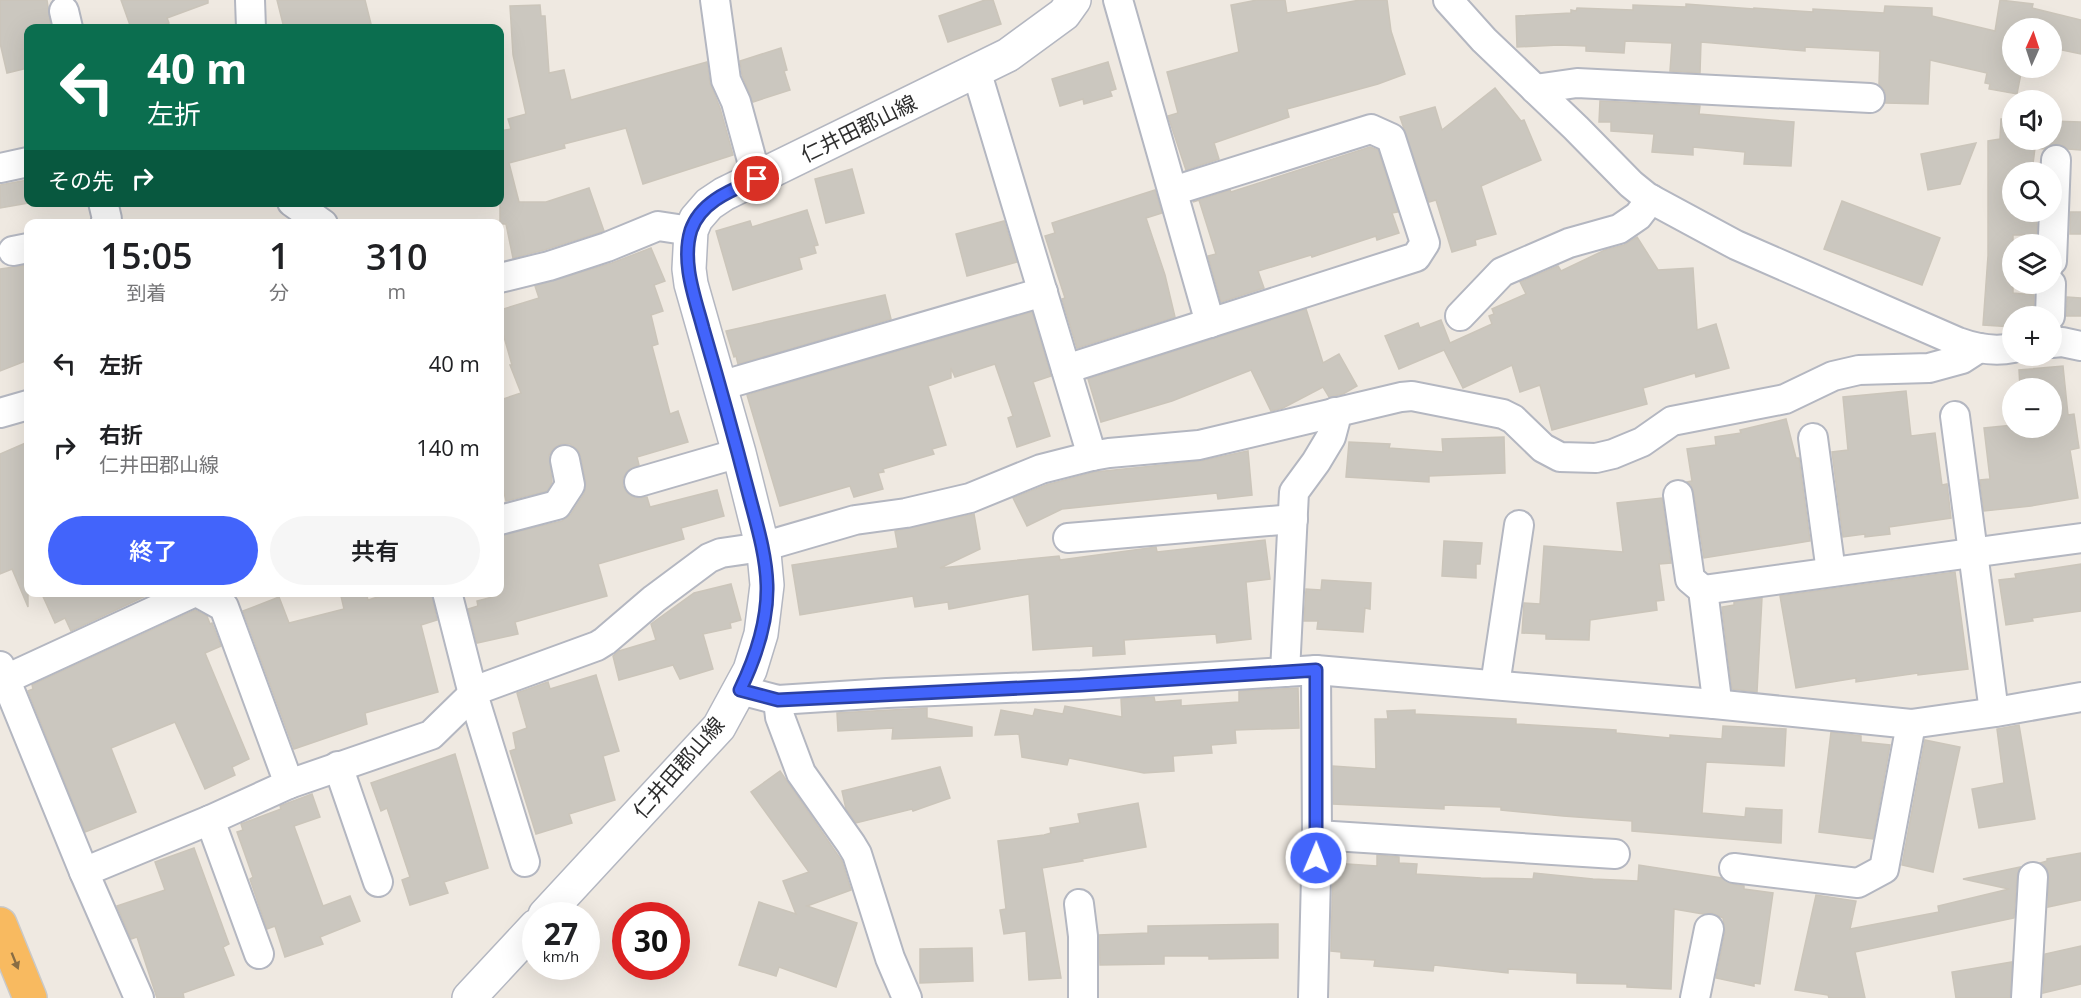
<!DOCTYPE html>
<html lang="ja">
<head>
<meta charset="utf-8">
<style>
  :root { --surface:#fff; --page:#f6f6f6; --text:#202124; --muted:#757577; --accent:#4264fb }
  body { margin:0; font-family:"Open Sans","Noto Sans JP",sans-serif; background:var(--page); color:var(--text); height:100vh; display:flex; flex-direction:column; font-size:22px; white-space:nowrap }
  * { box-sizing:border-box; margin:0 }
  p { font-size:20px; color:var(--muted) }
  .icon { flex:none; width:33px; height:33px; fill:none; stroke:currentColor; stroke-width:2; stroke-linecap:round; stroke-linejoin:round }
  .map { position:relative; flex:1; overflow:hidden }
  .details { position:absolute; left:24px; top:219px; width:480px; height:378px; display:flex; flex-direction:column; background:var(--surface); border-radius:12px; box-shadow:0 6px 24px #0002 }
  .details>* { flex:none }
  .top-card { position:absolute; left:24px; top:24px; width:480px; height:183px; border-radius:12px; box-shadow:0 6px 24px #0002; background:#0b6e4f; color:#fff; overflow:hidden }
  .needle { width:39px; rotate:3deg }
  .tools { position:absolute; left:2002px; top:18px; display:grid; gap:12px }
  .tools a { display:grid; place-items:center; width:60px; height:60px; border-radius:50%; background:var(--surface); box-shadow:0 6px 24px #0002; font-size:30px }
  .speed { position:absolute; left:522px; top:902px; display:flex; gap:12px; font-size:30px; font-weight:700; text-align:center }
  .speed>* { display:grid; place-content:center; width:78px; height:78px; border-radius:50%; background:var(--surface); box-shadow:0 6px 24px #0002; line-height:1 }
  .speed small { font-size:15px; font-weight:400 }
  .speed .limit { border:9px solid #d22; background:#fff; color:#111 }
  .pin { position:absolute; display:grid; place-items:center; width:51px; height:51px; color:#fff; margin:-26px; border:3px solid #fff; border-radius:50%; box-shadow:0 2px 6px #0007 }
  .me { position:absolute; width:66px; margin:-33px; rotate:1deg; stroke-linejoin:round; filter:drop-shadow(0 0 4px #0008) }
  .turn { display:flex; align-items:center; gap:21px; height:126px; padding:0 24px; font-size:27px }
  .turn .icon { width:78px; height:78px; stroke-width:2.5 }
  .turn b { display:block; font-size:42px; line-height:51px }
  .then { display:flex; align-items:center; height:57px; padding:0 24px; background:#0003; gap:12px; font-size:22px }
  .eta { display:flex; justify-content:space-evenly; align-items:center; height:102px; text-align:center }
  .eta b { font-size:36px; font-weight:600; line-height:42px }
  .action { display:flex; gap:12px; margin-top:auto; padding:12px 24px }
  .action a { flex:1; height:69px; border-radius:36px; background:var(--accent); color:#fff; font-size:24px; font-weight:600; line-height:69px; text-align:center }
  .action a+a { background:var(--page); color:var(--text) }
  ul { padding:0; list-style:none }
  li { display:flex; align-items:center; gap:18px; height:84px; padding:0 24px }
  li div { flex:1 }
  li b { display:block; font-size:22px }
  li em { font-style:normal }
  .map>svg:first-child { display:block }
</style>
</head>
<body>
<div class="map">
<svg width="2081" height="998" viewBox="0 0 2081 998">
  <rect width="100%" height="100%" fill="#efe9e1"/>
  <!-- building -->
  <g fill="#cbc7bf" stroke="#cbc5ba" stroke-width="1.5">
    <path d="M0,0H47L51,28H28V68L7,73L0,43Z"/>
    <path d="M121,0H208V3L167,18L169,23L155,28H131Z"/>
    <path d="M277,0H365L371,24L349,28H284Z"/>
    <path d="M985,0H993L1001,24L948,42L939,16Z"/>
    <path d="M1257,0H1285L1287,13L1360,0H1387L1391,31L1405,74L1378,84L1287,109L1289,117L1214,143L1219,159L1186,170L1168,116L1178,113L1167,72L1239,52L1231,5Z"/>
    <path d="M2000,0L2033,4L2032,8L2081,20V54L2052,48V28H2013V68H2022L2017,94L1989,89L1990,84L1985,83L1987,73L1930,60L1928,104L1885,103V91L1879,84L1880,51L1805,47V51L1701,42L1700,73L1670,71L1672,43L1625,41L1624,53L1586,51V46L1559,45L1517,47L1516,16L1571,13V10L1576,11L1577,8L1633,10V5L1686,7V4L1754,9V8L1813,12V9L1884,13L1885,6L1932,8V16L1995,31Z"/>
    <path d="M540,5L541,16H545L549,73L564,70L571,100L707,62L710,83L720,108L733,155L643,184L626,128L564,144L565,148L509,163L519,202H546L589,188L604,231L544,250L513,258L506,224H500V131L511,129L508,119L526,114L513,55L510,6Z"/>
    <path d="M781,48L787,70L784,71L790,90L753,102L742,75L740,61Z"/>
    <path d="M1108,62L1116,89L1110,91L1112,96L1084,104L1083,99L1060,106L1052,79Z"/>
    <path d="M1495,88L1521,121L1524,120L1541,160L1481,186L1496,234L1475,240L1476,245L1452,252L1436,200L1429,202L1400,117L1435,107L1442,130Z"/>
    <path d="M1600,101L1700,106L1699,114L1794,122L1791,166L1744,164L1745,152L1693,147V155L1652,152L1654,134L1611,131V122H1599Z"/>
    <path d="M2001,119H2013V140H2052V121L2081,122V150L2068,149L2064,146L2056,144L2045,149L2035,148L2032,172H2013V212H2037V235H2013V293L2034,295V316H2013V327L1983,325L1988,256V141L2000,139Z"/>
    <path d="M1976,143L1960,184L1928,190L1921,154Z"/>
    <path d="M1370,147L1378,150L1398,212L1392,213L1399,233L1377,240L1376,236L1312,257L1311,255L1258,271L1264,288L1221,302L1208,256L1216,254L1199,200L1193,202L1230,190L1231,192Z"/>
    <path d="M852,169L864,213L826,223L815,179Z"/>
    <path d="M28,180V203L0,208V185Z"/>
    <path d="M1155,190L1162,213L1146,218L1165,275L1175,317L1077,348L1062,299L1065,298L1045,236L1055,233L1052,223Z"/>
    <path d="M1842,201L1940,238L1922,285L1824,249Z"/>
    <path d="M807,210L818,245L814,246L816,253L799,258L802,269L733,290L716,231L750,221L752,227Z"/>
    <rect x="2070" y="212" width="11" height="22"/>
    <path d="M1004,221L1017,262L967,276L956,234Z"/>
    <path d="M1637,237L1658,270L1693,268L1697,330L1716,324L1729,368L1696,377L1695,373L1643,388L1647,404L1552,430L1540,385L1520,392L1512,365L1463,388L1444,350L1399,369L1385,336L1418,323L1420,328L1441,320L1450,343L1492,324L1489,316L1494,314L1492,309L1526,294L1520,282L1558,266L1561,271L1605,250L1624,245Z"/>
    <path d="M651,248L665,281L654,285L663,311L651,315L658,344L652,346L670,414L678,411L688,442L637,457L639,465L627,471L623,478V486L627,493L635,498L647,497L650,507L717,490L724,516L681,528L684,539L598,564L607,596L515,622L518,634L477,643L468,609L478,606L477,601L500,595V536L562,521L571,514L584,494L586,483L581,457L578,450L570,444H561L554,448L549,455L552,482L547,491L506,501L500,475V400L521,393L510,365H512L500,323V310L539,298L535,286L612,263Z"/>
    <path d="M28,265V360L0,371V269Z"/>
    <path d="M885,295L891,319L738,364L736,356L734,357L726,331Z"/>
    <path d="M2067,297L2081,298V316H2066Z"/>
    <path d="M1306,309L1323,363L1339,354L1357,386L1343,394L1329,397L1323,387L1283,408L1271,411L1251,370L1172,401L1101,422L1088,379Z"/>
    <path d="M1032,312L1051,376L1033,382L1050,436L1017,447L1008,418L1013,416L995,364L955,377L951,368V378L928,386L946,445L932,449L934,454L883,469L884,472L878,473L883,489L854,497L850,486L780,506L747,395Z"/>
    <path d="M2063,366L2068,415L2074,414L2079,448L2070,450L2078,498L2031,506L1984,511L1980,480L1990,479L1984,428L2013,425V428H2052V388H2020L2019,370Z"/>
    <path d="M1906,391L1911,436L1935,433L1942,485L1947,484L1951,518L1889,527L1890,534L1865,537V534L1843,537L1832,452L1848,450L1843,397Z"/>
    <path d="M1786,419L1796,458H1799L1810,541L1704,558L1694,493L1691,485L1687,482L1692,481L1687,449L1716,445L1715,437L1741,433L1740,430Z"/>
    <path d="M1504,437L1505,473L1429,476V482L1346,477L1349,442L1390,444L1389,448L1443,452L1442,439Z"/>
    <path d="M28,442V607L12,569L0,574V454Z"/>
    <path d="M1248,451L1252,495L1218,499L1217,493L1062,509L1027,526L1013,498L1046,485L1095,472L1201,461Z"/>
    <path d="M1662,498L1671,563L1659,564L1664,600L1656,601L1657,610L1590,620L1589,640L1546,639V634L1522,633L1524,603L1540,604L1544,546L1623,552L1617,503Z"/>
    <path d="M974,514L980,549L940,568L1059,556L1060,560L1156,547L1157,552L1265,540L1270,579L1246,582L1251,639L1217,643L1216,634L1124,640L1125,654L1093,656V646L1033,650L1029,594L949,609L948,602L915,607L913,596L800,615L792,565L898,548L895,531Z"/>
    <path d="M1444,541L1482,543L1480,564H1476V578L1442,576Z"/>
    <path d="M2081,564V611L2032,618L2033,621L2006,625L1999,580L2016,578L2015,574Z"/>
    <path d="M1955,572L1968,669L1918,675V673L1856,682V678L1796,688L1780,596Z"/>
    <path d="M1322,580L1371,583L1370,609L1365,608L1363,632L1317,629L1318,621H1304L1306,589L1321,590Z"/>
    <path d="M731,584L741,620L730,623L731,628L703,634L713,669L680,679L673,665L619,680L613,656L619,651L656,640L651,624L694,593Z"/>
    <path d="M41,592H154L71,631L65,618L55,623Z"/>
    <path d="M354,592H366L368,600L394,592H431L437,620L421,625L438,692L365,713L367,724L294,749L243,611L279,597L289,623L344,609L341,596Z"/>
    <path d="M1762,598L1757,692L1732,689L1722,607L1734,605V602Z"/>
    <path d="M195,610L207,616L210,624L212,623L221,646L205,653L249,759L232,767L235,775L205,789L175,722L111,748L136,812L85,832L28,691L33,689L32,685Z"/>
    <path d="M596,675L619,751L603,756L615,800L569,814L572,823L536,834L510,751L516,749L513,733L527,728L517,693L548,682L550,689Z"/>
    <path d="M1298,688L1299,728L1235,730L1236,743L1211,745L1212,753L1173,756L1174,771L1144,773L1069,758L1067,765L1022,757L1019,734L995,735L1001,710L1033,716L1035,709L1063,714L1065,706L1122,717L1121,699L1154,697L1155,702L1181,700V706L1239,702V691Z"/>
    <path d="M927,708V718L972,727V736L892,739L893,728L838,731L837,713Z"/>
    <path d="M1415,710V714L1516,719V724L1616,730V733L1670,738V735L1722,739L1723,726L1786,729L1784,766L1706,762L1702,813L1745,817L1746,808L1782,810L1781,843L1632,831V821L1563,816L1501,810V807L1444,805V809L1333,804V766L1376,769L1375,719H1388L1387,711Z"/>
    <path d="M2019,725L2035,819L1979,828L1972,789L2004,783L1997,729Z"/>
    <path d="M1831,732L1861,736V742L1890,745L1873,839L1819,832Z"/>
    <path d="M1925,740L1960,747L1933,872L1902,865Z"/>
    <path d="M455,754L488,868L444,882L448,893L410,905L402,880L410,877L387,808L381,811L371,783Z"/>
    <path d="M940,767L950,798L913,811L912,809L856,823L846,809L842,791Z"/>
    <path d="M780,771L842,861L851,890L807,906L857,923L836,987L779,967L776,976L739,965L759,902L796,914L783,881L809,872L751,792Z"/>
    <path d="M312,794L320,817L294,826L323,906L350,896L360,921L320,937L323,944L285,957L275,926L267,929L250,879L253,877L237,832L243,830L241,824L281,809L280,806Z"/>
    <path d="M1138,803L1146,847L1082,859L1083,861L1042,868L1061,978L1029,980L1026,931L1004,934L1000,910L1006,909L998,841L1044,835L1051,833L1050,828L1080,823L1078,814Z"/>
    <path d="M194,848L229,944L223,947L234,975L183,993L184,998H157L137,937L131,939L117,906L165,890L155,862Z"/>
    <path d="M2081,853V900L2048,907L2049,877L2047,869L2040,863L2047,861V859Z"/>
    <path d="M1377,855L1399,857V863L1417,864L1416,874L1481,878L1533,879L1534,873L1593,879L1638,881L1639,865L1722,878L1731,884L1744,886V889L1773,893L1760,984L1754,983V986L1716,978L1725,932L1723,918L1712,913L1703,914L1674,909L1671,989L1627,987V984L1577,983V973L1508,969V973L1434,965L1433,971L1374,966L1375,960L1341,958V952L1331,951L1333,863L1377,866Z"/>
    <path d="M2020,867L2017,876L2014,918L1855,952L1865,998H1829L1828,995L1795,990L1816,895L1856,901L1850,929L1939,912L1938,906L2009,889L1963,879Z"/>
    <path d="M1278,924V958L1209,959V956H1164V964L1100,965L1099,935L1148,933V926Z"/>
    <path d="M2081,946V984L2043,993L2045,954Z"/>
    <path d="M972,948L973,981L920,983V949Z"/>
    <path d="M2012,962L2010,998H1956L1952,972Z"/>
  </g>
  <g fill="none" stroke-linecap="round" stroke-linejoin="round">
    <!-- minor casing -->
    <g stroke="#b4b7c1" stroke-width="32">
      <g id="minor">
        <path d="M250,0L251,28"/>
        <path d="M715,0L726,80L736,102L757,179"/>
        <path d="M1118,0L1210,323"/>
        <path d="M1448,0L1484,40L1576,128L1631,184L1647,197L1736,245L1958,342C1977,349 1994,352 2013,348"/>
        <path d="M64,11L68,28"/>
        <path d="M976,70L1092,456"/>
        <path d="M1535,89L1577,83L1870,98"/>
        <path d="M0,168L28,162"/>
        <path d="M103,202L107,219L105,224"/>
        <path d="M292,202L323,224"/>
        <path d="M13,251L28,248"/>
        <path d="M2052,261L2056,160"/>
        <path d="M500,278L549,266L607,247L658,226L691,231"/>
        <path d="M1460,316L1502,272L1569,243L1619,229L1638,216L1651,199"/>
        <path d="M2050,316L2051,284"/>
        <path d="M2052,343L2062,342L2081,346"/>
        <path d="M1066,369L1416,257L1425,243L1391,138L1371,129L1173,191"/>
        <path d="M720,386L1043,292"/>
        <path d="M0,413L28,405"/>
        <path d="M1955,416L1994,712"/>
        <path d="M1813,438L1831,572"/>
        <path d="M639,482L739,453"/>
        <path d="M1678,495L1690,579L1703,590L1716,692L1714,704"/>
        <path d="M500,520L557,505L570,485L565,460"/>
        <path d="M1068,538L1293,519"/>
        <path d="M1703,590L2081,538"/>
        <path d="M197,592L224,607L289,784"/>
        <path d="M447,592L473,694L525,862"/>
        <path d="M0,666L84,872L139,998"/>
        <path d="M1285,672L1294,492L1316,462L1331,437L1335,422V412"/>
        <path d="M6,679L195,592"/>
        <path d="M1495,685L1519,525"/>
        <path d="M740,690L778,700L887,693L1081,685L1316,670L1714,704L1911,724L1996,712L2081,697"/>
        <path d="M778,700L780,717L801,773L851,844L857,854L890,958L907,998"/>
        <path d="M338,766L378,882"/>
        <path d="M210,820L259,954"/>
        <path d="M1317,835L1615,854"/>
        <path d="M1734,868L1858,883L1884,869L1911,724"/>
        <path d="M84,872L210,820L289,784L431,735L473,694L482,688L597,646L605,641L654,599L709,558L721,553L762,547L855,520L906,513L970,498L1041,469L1092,456L1109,453L1199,445L1401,397L1412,396L1503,414L1513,419L1543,448L1560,457L1596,458L1613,454L1642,442L1672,421L1785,399L1833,376L1859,370L1929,368L1962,359L1979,348"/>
        <path d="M1079,904L1083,936V998"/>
        <path d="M1313,998L1317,835L1316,670"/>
        <path d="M1695,998L1709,929"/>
        <path d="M2026,998L2033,877"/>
      </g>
    </g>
    <!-- secondary casing -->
    <g stroke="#b4b7c1" stroke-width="36">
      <g id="secondary">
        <path d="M545,915L719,727L750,670L761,634L767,585L764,553L739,453L691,284L689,269L691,231L696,219L709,204L724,194L1008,55L1064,14L1074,0"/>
        <path d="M469,998L536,926"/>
      </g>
    </g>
    <!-- trunk casing -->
    <g stroke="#c9c9c9" stroke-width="36">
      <path id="trunk" d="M0,924L30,998"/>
    </g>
    <!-- minor -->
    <use href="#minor" stroke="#fff" stroke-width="28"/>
    <!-- secondary -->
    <use href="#secondary" stroke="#fff" stroke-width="33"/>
    <!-- trunk -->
    <use href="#trunk" stroke="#f8ba60" stroke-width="33"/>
  </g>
  <!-- one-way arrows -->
  <defs><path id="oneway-solid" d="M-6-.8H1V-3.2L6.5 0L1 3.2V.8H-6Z" transform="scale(1.5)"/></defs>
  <use fill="#896d44" href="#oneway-solid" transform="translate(15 961) rotate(68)"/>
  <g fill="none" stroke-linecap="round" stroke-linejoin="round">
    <!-- route casing -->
    <g stroke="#2b41a3" stroke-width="15">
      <path id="route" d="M757,179C732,190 701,201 691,230C681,262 695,298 703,328C719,383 734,437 748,491C756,522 766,553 767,585C768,622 756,657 740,690L778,700L1081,685L1316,670V858"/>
    </g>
    <!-- route -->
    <use href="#route" stroke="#4264fb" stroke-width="10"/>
  </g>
  <g text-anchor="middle" stroke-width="4.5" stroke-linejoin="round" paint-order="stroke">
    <!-- street labels -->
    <g font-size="21" fill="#2e2e2e" stroke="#fff">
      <text transform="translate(859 129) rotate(-26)" y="7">仁井田郡山線</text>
      <text transform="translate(679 768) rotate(-49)" y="7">仁井田郡山線</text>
    </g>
  </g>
</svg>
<div class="tools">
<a><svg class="needle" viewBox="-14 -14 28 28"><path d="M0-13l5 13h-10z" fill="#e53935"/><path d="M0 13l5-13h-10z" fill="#757577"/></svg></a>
<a><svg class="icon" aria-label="sound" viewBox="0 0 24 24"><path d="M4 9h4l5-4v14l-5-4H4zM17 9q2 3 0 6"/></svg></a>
<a><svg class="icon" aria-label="search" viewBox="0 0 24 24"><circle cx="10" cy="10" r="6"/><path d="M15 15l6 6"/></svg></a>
<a><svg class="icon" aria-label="layers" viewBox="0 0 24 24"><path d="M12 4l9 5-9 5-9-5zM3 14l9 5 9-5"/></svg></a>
<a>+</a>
<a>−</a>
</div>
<div class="speed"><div>27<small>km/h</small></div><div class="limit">30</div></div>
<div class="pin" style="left:757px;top:179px;background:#d93025"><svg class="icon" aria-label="arrive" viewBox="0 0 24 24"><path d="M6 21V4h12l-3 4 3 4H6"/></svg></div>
<svg class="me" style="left:1316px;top:858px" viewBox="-20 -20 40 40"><circle r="17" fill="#4264fb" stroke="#fff" stroke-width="3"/><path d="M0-11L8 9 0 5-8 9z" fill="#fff"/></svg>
<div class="top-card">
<div class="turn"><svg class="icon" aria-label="left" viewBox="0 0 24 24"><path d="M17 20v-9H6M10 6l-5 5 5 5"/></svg><div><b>40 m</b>左折</div></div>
<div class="then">その先<svg class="icon" aria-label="right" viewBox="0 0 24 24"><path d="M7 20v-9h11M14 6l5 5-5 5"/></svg></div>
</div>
<section class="details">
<div class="eta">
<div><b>15:05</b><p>到着</p></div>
<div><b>1</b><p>分</p></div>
<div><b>310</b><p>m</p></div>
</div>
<ul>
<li><svg class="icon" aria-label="left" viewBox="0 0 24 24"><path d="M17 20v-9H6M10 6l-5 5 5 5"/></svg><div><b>左折</b></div><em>40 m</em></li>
<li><svg class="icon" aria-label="right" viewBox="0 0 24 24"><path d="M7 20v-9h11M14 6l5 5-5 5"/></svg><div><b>右折</b><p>仁井田郡山線</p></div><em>140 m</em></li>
</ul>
<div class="action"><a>終了</a><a>共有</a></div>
</section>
</div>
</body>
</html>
